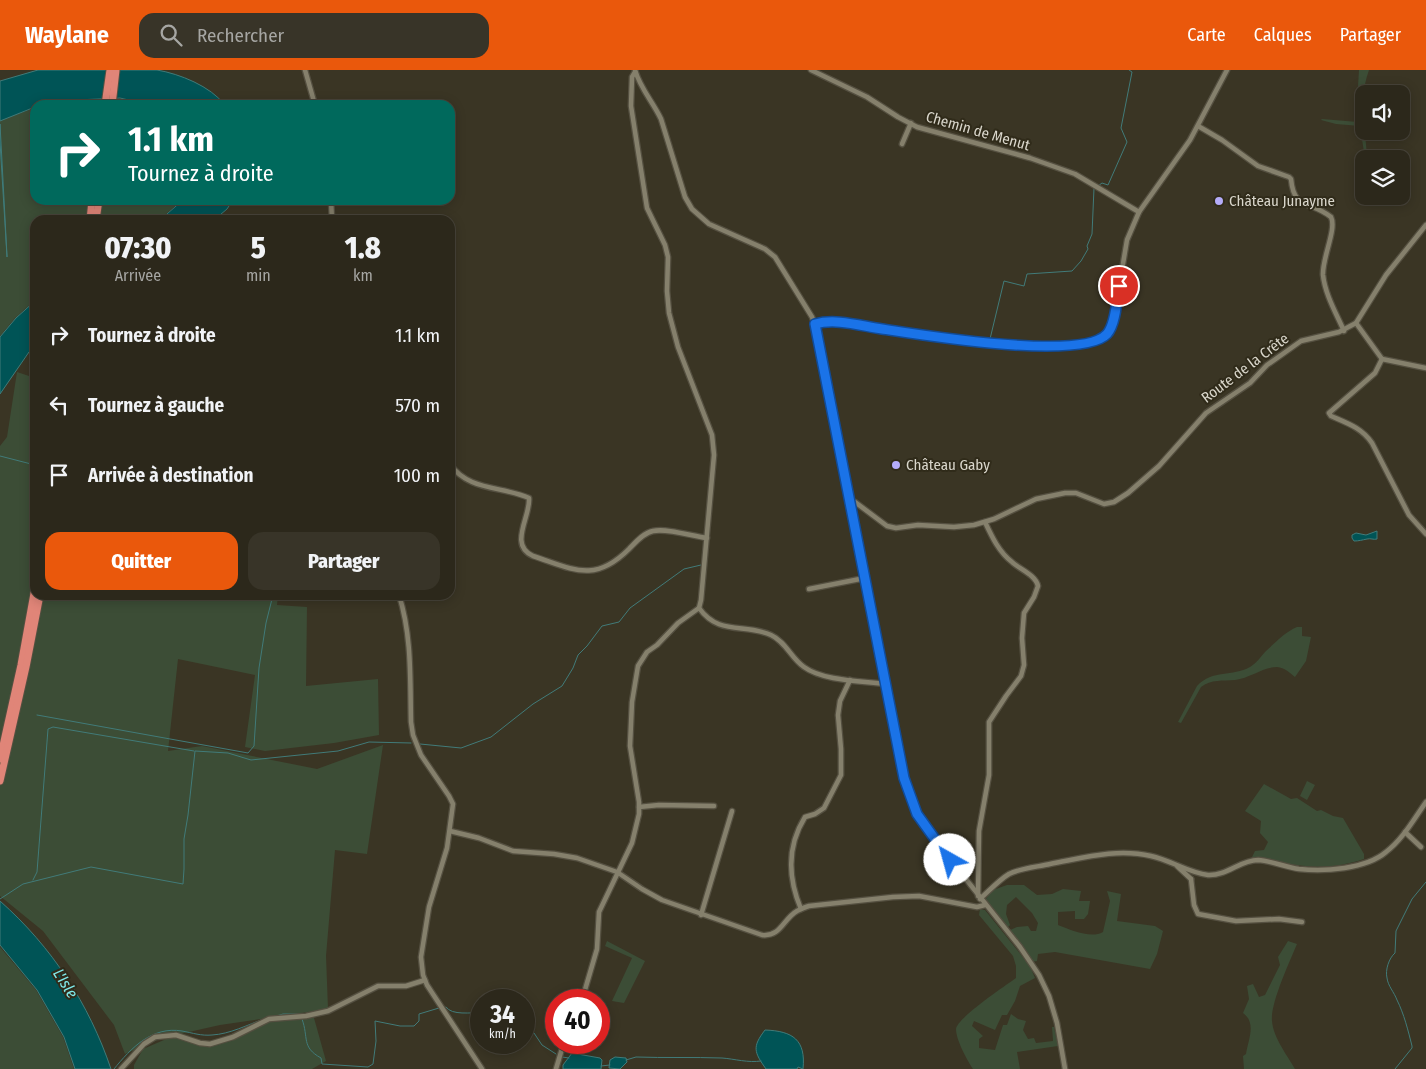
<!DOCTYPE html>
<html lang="fr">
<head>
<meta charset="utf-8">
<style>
  :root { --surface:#2c281b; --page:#383428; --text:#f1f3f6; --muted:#a6a6a3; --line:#48443a; --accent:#ea580c }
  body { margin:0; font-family:"Fira Sans Condensed",sans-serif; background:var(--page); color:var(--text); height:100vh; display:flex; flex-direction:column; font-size:19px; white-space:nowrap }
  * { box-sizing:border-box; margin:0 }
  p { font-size:16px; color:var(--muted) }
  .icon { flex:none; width:28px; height:28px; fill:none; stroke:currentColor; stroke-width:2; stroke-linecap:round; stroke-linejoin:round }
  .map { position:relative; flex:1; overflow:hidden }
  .side { position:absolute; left:30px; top:145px; width:425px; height:385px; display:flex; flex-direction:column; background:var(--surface); border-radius:15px; box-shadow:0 2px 12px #0003,0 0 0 1px var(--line) }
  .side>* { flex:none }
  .guide { position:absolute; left:30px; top:30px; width:425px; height:105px; border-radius:15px; box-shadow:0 2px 12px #0003,0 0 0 1px var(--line); background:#00695c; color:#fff; overflow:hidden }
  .fabs { position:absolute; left:1355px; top:15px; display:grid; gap:10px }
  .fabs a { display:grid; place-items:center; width:55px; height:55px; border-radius:10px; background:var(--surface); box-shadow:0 2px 12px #0003,0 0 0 1px var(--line); font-size:25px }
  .speed { position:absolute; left:470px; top:919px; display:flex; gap:10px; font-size:25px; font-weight:700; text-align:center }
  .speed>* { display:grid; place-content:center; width:65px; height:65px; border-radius:50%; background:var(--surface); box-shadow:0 2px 12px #0003,0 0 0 1px var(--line); line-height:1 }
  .speed small { font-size:12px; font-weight:400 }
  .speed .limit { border:8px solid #d22; background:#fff; color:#111 }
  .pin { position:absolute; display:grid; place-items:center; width:42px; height:42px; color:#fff; margin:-21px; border:2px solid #fff; border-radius:50%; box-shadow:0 1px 5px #0007 }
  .me { position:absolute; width:55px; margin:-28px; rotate:322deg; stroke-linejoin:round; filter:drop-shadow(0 0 4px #0008) }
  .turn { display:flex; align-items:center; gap:18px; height:105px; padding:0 15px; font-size:22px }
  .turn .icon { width:65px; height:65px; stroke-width:2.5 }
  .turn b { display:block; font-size:35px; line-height:42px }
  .eta { display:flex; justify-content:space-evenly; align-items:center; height:85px; text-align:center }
  .eta b { font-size:30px; font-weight:800; line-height:35px }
  .button { display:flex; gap:10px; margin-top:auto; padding:10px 15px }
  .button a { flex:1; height:58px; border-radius:15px; background:var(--accent); color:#fff; font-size:20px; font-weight:800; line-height:58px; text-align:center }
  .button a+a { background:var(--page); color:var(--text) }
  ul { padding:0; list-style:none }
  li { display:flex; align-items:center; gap:15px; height:70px; padding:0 15px }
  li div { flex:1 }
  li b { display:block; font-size:19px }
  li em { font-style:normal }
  header { display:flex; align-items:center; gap:30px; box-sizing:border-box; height:70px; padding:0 25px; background:var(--accent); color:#fff }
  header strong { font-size:24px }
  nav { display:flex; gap:28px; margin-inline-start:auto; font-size:18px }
  .search { width:350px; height:45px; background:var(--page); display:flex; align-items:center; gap:12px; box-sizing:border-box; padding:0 18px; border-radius:15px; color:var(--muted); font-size:19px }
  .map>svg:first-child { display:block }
</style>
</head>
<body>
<header>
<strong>Waylane</strong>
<div class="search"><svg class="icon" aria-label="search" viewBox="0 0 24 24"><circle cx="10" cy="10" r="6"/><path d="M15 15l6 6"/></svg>Rechercher</div>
<nav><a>Carte</a><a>Calques</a><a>Partager</a></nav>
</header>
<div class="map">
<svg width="1426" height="999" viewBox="0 0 1426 999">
  <rect width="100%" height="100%" fill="#3a3524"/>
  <!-- green -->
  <g fill="#3c4d36">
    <path d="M1359,0H1369C1357,34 1366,56 1367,89H1365L1360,56L1336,54L1321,50L1322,49L1358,52L1357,33Z"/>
    <path d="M120,29L146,35H44L54,31Z"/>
    <path d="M35,38V130H182L159,150H35V230L15,248L0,266V50Z"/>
    <path d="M17,302L35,308V525H278L277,535L307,537L306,616L378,609L379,665L334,673L265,681L245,677L255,605L178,589L168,681L202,676L317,699L383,675L367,784L335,780L326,886L328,939L220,955L162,968L125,984L114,955L43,861L0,826V376L7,367Z"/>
    <path d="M1297,557H1302V566L1311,567L1306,591L1295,607C1289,602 1285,598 1277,597C1263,597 1250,608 1235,610C1223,611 1211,609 1201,617L1181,653L1178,652L1197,616C1213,599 1232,607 1250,597C1257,593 1261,586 1266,581C1276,572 1285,562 1297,557Z"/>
    <path d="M1307,711L1315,715L1307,730L1300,726Z"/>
    <path d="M1264,714L1291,729L1297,728L1317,741L1321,740L1333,746L1343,748L1364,784V789C1322,803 1294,795 1252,787L1255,781L1264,780L1268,772L1260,763L1261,751L1245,741Z"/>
    <path d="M1007,815H1024L1037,825L1052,824L1063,819L1081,821L1079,831H1090L1088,844L1084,849H1075V841L1058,842V855C1071,860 1091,869 1103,862L1110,831L1107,821L1121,824L1117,851L1155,856L1163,861L1157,884L1150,899L1055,882L1038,884L1037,891L1031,892L1028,885L1008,861L1017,857L1028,856L1031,861H1036L1038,853L1032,843L1016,827L1007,835L1006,844L1010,855L1007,858L984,831L993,820Z"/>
    <path d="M980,839L985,840L1030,896L1035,908L1020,916L1015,931L1007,945H1002L995,960L974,951L972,956L983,966L979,969V978L995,980L1003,955H1007L1011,944L1018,949L1026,951L1023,960L1028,969L1034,968L1036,973L1053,971L1052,957H1054L1058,976L1017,982L1020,999H973C967,990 956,970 956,959C957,948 1005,916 1016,908V896L1013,886L979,845Z"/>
    <path d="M607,871L645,891L624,933L612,931L632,888L605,876Z"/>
    <path d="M1288,871L1297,874C1290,891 1270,934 1272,951C1273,967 1287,985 1295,999H1244L1243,986L1246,984C1248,970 1257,953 1243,943L1249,929L1247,916L1253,914L1259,927L1265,925L1280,895L1278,887Z"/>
    <path d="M0,877L36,920L63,967L74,999H0Z"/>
    <path d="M298,948H314L326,991L312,999H134V995L143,979L171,967L188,970L206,976L231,969L272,950Z"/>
  </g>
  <!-- water -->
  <g fill="#005456" stroke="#417b79">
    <path d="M38,0H157C180,4 210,16 225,35H150L120,28L54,31L42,35H35V37L0,51V11Z"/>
    <path d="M0,54L7,186V187L0,72Z"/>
    <path d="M183,130H233L227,139L214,150H160Z"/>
    <path d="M35,231V277L29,282L0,324V267L16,248Z"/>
    <path d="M1377,461V469C1373,470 1371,468 1367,469C1362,470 1359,471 1354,471L1352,468V465L1356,463L1366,465Z"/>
    <path d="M0,831C52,877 89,934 111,999H75L64,967L37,920L0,875Z"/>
    <path d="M765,960C793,961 806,970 803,999L798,997L797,999H766C754,982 752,977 765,960Z"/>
    <path d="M572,983L600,988L602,990L601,999H563V995Z"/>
    <path d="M615,987L626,988L627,992L620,999L609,998L610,990Z"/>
  </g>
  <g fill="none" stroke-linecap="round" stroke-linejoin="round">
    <!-- stream -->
    <g stroke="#417b79" stroke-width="1">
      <path d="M1098,116L1102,113L1108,115L1127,72L1121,58L1132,2L1129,0"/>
      <path d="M990,269L1004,211L1024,216L1027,204L1072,201L1081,191L1088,179L1087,176L1092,164L1094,118"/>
      <path d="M0,386L35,395"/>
      <path d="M37,645L248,683L254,676L259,598L266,553L273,525"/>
      <path d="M420,674L461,678L491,667L533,634L562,616L573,598L578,585L587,576L602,556L619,552L630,538L684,499L701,495"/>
      <path d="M33,810L37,802L48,659L53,657L194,681"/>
      <path d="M0,829L23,814L91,797L183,814L184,799V769L188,745L195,681L228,683L251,690L338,681L369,672L411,673"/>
      <path d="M446,937C452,946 471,942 481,943"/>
      <path d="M273,947L283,944H299"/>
      <path d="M302,949C309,968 301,977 321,988L322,994L368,997L373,994L376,971L375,951L400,956H414L419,951V944L439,938"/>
      <path d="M524,961L534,963L542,975L556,984"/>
      <path d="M562,987L569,988"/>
      <path d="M626,990L636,987C665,988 693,987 722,988C735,989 748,993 761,991"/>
      <path d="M601,996L610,995"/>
      <path d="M114,999C131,978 152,956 182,961C193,963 201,966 212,965C230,964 247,955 264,949"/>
      <path d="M1395,999L1412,978V976C1408,960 1404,944 1397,930C1394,922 1388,916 1387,908C1385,900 1389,888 1395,883L1396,861L1412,829L1426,812"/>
    </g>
    <!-- minor casing -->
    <g stroke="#555041" stroke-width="7">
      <g id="minor">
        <path d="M305,0L315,35"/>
        <path d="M635,0C640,18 653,32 661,49L685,127L692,139L709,154L765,179L775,187L812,247L817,261L904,708C910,729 918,746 930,764L1020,877L1039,905L1049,926L1057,953L1065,999"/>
        <path d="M811,0L867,27L898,47L917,57L1030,88L1075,104L1139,142"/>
        <path d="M635,2L632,7L631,36L647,138L665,175L668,187L667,221L669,243L678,277L712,365L714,385L701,530L699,538C719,566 744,553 771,565C786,572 791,588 804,597C823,611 862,611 885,614"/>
        <path d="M1198,56L1222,70L1258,96L1289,107L1291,109C1294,141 1310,130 1331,147C1337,159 1322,188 1323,205C1325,224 1336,243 1344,261"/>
        <path d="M902,74L911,53"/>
        <path d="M331,130L332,150"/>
        <path d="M1356,253L1382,289"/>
        <path d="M815,254L823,252L837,253C878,259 920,264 961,269C998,273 1068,285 1101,267C1108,264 1109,260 1113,253L1127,170L1139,142L1190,70L1227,0"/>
        <path d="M1382,289L1375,303L1329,343L1331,346C1347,353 1362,358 1372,373L1409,445L1426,464"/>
        <path d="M1382,289L1426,298"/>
        <path d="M450,394C468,421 502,416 529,428C531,446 508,475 533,486C573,499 594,514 629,479C635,473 643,463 653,461C667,458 692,466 707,468"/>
        <path d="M850,432H855L887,456L896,458L918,455L954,457L974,455L994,449L1036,429L1065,423H1076L1104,434L1114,432L1128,423L1159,396L1206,343L1250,313L1267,295L1301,271L1339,262L1356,253L1386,205L1426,155"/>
        <path d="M809,519L865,508"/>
        <path d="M399,525C412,566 410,609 411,652L413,665L421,685L449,726L453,734L447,778L429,837L421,887L423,905L427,915L482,999"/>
        <path d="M639,737L659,735L714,736"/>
        <path d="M450,761L479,768L513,781L554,784L577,788L617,802L642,819L662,830L762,865C781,867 783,849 797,841C801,839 805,837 809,836L893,827L919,826L977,837L985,835"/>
        <path d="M1405,762L1421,777"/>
        <path d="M1177,796L1191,809"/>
        <path d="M1191,809L1194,835L1198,844L1236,851L1279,849L1302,852"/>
        <path d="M978,826L979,761L989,705V652L1006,626L1021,606L1024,595L1022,568L1024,543L1034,527L1038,516C1036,505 1019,499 1012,492C999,482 992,467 985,452"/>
        <path d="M980,829C990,820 999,810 1009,804C1021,798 1037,797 1050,794C1083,788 1116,778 1151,786C1170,790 1189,803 1208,805C1227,806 1240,790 1258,790C1272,791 1285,797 1299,799C1324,802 1366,799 1386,782C1403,769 1414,749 1426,732"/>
        <path d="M801,839C788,808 787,776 805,747L815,744L824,738L841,705V679L838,645L840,631L850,610"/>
        <path d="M701,845L732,741"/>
        <path d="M582,930L597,879L599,842L632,773L639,744V732L630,676L632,632L638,596L647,582L657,575L678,553L699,538"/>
        <path d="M121,999L144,974L155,967L176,965L200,973L210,974L233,967L269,949L306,946L328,941L378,916H406L425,910"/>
        <path d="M556,999L564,972"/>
      </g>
    </g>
    <!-- highway casing -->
    <g stroke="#555041" stroke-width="9">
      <g id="highway">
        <path d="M105,35L110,0"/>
        <path d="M112,35L116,0"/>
        <path d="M90,150L92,130"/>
        <path d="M96,150L99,130"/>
        <path d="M0,689L21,595L35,518"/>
        <path d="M0,711L26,597L40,525"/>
      </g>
    </g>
    <!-- minor -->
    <use href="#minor" stroke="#85806c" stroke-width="4.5"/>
    <!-- highway -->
    <use href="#highway" stroke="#e08578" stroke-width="7"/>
  </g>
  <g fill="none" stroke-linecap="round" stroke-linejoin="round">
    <!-- route casing -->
    <g stroke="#114b97" stroke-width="12">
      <path id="route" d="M950,790L917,744L904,708L815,254C836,248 861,256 882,259C921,265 1082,291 1107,264C1116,254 1117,228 1119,216"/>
    </g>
    <!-- route -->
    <use href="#route" stroke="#1a73e8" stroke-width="9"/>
  </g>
  <!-- markers -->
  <g fill="#b4acf9" stroke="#302b1a" stroke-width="2">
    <circle cx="1219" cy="131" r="5"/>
    <circle cx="896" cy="395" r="5"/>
  </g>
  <g text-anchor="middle" stroke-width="4" stroke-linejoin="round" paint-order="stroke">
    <!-- street labels -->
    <g font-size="15" fill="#d9d6cb" stroke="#302b1a">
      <text transform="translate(978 61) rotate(16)" y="5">Chemin de Menut</text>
      <text transform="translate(1245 298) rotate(-37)" y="5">Route de la Crête</text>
    </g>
    <!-- poi labels -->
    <g font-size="15" fill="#d9d6cb" stroke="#302b1a" text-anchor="start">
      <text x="1229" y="136">Château Junayme</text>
      <text x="906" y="400">Château Gaby</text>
    </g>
    <!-- water labels -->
    <g font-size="16" font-style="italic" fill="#80ebec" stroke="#302b1a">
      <text transform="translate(66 913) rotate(58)" y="6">L'Isle</text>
    </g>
  </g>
</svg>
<div class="fabs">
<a><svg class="icon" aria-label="sound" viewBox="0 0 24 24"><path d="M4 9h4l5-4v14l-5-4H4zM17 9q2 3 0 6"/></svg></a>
<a><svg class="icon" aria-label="layers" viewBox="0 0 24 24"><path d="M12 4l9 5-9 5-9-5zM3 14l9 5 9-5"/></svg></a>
</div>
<div class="speed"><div>34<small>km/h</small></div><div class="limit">40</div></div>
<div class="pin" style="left:1119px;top:216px;background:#d93025"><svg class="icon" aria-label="arrive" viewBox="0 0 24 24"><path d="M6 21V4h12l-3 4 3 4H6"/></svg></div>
<svg class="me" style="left:950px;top:790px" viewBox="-20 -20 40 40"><circle r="19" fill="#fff"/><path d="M0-13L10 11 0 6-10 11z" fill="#1a73e8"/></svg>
<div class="guide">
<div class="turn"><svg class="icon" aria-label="right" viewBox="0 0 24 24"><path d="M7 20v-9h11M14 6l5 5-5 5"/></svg><div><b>1.1 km</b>Tournez à droite</div></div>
</div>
<section class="side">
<div class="eta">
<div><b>07:30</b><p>Arrivée</p></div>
<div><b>5</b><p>min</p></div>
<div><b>1.8</b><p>km</p></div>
</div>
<ul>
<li><svg class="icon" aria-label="right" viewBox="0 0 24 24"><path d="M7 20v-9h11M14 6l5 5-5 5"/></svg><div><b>Tournez à droite</b></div><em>1.1 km</em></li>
<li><svg class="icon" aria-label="left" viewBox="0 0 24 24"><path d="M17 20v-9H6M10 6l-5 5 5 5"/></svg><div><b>Tournez à gauche</b></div><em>570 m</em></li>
<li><svg class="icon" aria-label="arrive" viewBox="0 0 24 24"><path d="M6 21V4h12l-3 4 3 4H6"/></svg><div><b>Arrivée à destination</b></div><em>100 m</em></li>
</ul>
<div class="button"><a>Quitter</a><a>Partager</a></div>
</section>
</div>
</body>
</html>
